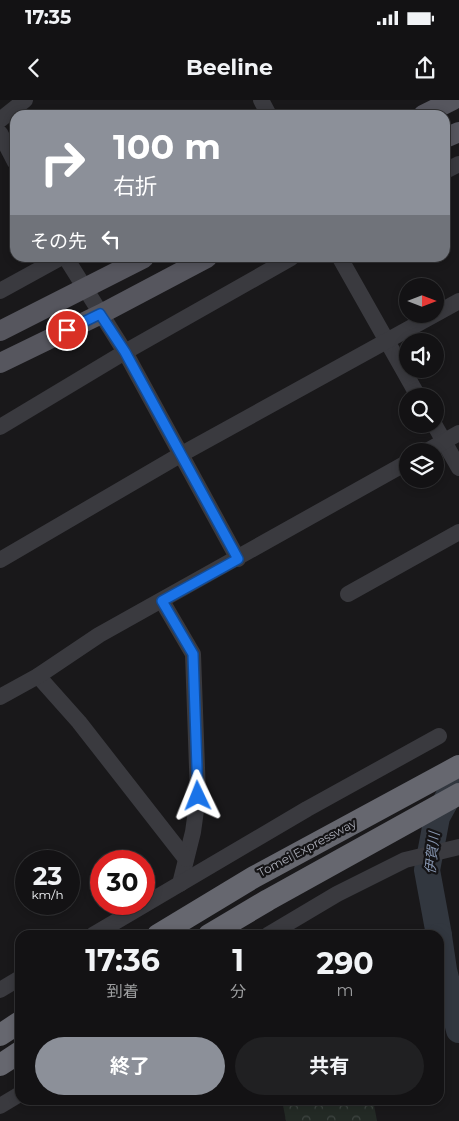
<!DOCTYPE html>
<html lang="ja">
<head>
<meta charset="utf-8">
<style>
  :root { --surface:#131214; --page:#202022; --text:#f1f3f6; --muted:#9d9ea0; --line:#323234; --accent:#8c9099 }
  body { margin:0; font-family:Montserrat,"Noto Sans JP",sans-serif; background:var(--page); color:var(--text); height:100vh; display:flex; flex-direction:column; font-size:19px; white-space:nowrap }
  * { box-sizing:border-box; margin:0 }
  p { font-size:16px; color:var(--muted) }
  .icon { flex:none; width:28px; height:28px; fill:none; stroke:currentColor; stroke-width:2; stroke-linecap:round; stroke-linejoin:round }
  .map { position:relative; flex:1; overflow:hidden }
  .panel { position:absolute; left:15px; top:830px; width:429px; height:175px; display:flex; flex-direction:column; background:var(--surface); border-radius:15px; box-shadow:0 2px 8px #0003,0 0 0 1px var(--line) }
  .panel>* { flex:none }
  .top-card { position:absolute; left:10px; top:10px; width:440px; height:152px; border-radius:15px; box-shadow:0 2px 8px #0003,0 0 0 1px var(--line); background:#8c9099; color:#fff; overflow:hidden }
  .needle { width:32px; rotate:90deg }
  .buttons { position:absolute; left:399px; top:178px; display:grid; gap:10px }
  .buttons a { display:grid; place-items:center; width:45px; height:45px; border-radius:50%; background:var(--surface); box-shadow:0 2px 8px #0003,0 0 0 1px var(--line); font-size:25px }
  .speed { position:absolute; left:15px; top:750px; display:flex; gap:10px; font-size:25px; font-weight:700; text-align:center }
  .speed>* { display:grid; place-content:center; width:65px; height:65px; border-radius:50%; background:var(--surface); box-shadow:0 2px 8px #0003,0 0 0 1px var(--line); line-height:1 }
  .speed small { font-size:12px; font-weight:400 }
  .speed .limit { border:8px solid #d22; background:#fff; color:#111 }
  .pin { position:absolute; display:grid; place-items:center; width:42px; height:42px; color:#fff; margin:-21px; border:2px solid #fff; border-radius:50%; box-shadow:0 1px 5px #0007 }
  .me { position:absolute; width:55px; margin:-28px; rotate:358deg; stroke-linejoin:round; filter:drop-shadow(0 0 4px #0008) }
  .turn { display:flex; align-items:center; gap:18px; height:105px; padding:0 20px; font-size:22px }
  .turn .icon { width:65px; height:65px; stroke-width:2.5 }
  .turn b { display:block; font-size:35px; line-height:42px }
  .then { display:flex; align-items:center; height:48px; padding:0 20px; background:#0003; gap:10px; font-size:19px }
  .eta { display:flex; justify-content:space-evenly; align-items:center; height:85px; text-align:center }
  .eta b { font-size:30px; font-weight:700; line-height:35px }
  .action { display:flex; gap:10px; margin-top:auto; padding:10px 20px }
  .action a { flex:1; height:58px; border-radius:30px; background:var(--accent); color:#fff; font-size:20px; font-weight:700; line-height:58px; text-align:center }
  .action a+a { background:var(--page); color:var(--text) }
  .status { display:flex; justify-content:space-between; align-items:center; height:35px; padding:0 25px; background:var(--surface); direction:ltr }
  .status svg { height:14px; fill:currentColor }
  header { display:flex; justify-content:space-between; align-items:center; height:65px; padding:0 20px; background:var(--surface); font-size:22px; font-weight:700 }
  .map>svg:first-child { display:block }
</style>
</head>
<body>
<div class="status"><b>17:35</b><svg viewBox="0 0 49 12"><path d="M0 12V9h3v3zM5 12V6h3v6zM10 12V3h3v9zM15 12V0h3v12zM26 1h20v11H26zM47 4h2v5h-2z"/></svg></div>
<header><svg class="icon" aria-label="back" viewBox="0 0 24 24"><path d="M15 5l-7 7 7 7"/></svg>Beeline<svg class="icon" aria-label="share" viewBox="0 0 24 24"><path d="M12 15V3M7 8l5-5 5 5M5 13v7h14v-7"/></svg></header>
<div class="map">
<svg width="459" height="1021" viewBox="0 0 459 1021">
  <defs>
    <pattern id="forest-crowns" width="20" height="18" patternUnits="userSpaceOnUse" patternTransform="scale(1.25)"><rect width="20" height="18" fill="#232a25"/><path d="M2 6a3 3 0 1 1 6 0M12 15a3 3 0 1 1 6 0" fill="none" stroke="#404643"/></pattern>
  </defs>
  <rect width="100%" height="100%" fill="#19181a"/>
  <!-- forest -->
  <path fill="url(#forest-crowns)" d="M282,1000H373L377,1021H286Z"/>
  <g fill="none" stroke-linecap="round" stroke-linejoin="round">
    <!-- river -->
    <g stroke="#32373f" stroke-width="26">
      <path d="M439,835L427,770L437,717L459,677"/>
      <path d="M439,836L444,870L459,930"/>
    </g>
    <!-- minor -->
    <g stroke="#3a3a3f" stroke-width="16">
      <path d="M261,0L269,15"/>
      <path d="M0,20L25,0"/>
      <path d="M0,33L15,62"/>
      <path d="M445,71L459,64"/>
      <path d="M66,158L125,252L238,459"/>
      <path d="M340,158L418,296"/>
      <path d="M0,191L60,158"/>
      <path d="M434,324L459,368"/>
      <path d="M0,327L125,252L291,158"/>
      <path d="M427,351L459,333"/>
      <path d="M0,460L180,355L459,201"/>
      <path d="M348,494L459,432"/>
      <path d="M162,501L193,554L198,696L193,732L180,784"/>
      <path d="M38,576L79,622L186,759"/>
      <path d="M0,597L38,576L99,535L408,362"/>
      <path d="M93,835L307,709L439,636"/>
      <path d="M268,835L337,794L405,760L459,747"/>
      <path d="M0,890L20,878"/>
      <path d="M0,1006L20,994"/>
    </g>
    <!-- major -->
    <g stroke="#56565e" stroke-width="20">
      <path d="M423,15L453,0"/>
      <path d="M445,38L459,32"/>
      <path d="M0,231L144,158"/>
      <path d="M0,263L101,214L207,158"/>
    </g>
    <!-- highway -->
    <g stroke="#66676f" stroke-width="22">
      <path d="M158,835L254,777L459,666"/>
      <path d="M209,835L268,800L459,694"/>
      <path d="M0,935L20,922"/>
      <path d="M0,965L20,952"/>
    </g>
  </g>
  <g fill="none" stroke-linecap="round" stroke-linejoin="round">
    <!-- route casing -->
    <g stroke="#114b97" stroke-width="12">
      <path id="route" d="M67,230L100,214L125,252L238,459L162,501L193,554L198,696"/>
    </g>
    <!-- route -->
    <use href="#route" stroke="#1a73e8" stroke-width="9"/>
  </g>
  <g text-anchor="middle" stroke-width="4.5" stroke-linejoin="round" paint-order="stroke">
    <!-- street labels -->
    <g font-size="12" fill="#acaeb9" stroke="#141315">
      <text transform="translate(307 748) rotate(-28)" y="4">Tomei Expressway</text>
    </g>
    <!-- water labels -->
    <g font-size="14" font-style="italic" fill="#8796b0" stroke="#141315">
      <text transform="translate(432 753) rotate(-84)" y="5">伊賀川</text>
    </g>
  </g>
</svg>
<div class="buttons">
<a><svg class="needle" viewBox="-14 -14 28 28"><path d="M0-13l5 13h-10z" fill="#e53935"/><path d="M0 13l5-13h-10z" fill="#9d9ea0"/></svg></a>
<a><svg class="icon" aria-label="sound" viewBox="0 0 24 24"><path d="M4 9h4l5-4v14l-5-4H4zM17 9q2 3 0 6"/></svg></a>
<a><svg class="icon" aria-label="search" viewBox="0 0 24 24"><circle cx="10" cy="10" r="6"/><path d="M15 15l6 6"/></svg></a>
<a><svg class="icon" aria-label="layers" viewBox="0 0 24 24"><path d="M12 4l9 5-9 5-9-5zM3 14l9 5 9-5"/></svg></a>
</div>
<div class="speed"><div>23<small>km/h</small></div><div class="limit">30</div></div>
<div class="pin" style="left:67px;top:230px;background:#d93025"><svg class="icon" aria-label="arrive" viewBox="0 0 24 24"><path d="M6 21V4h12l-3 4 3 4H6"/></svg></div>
<svg class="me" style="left:198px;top:696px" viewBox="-20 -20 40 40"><path d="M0-17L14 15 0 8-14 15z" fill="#1a73e8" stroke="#fff" stroke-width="4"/></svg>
<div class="top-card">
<div class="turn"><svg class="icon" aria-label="right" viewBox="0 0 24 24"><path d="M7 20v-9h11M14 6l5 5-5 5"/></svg><div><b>100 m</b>右折</div></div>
<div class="then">その先<svg class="icon" aria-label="left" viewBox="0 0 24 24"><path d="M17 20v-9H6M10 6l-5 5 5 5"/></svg></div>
</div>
<section class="panel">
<div class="eta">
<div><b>17:36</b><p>到着</p></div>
<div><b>1</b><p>分</p></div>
<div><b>290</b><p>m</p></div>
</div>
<div class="action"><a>終了</a><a>共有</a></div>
</section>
</div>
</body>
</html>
